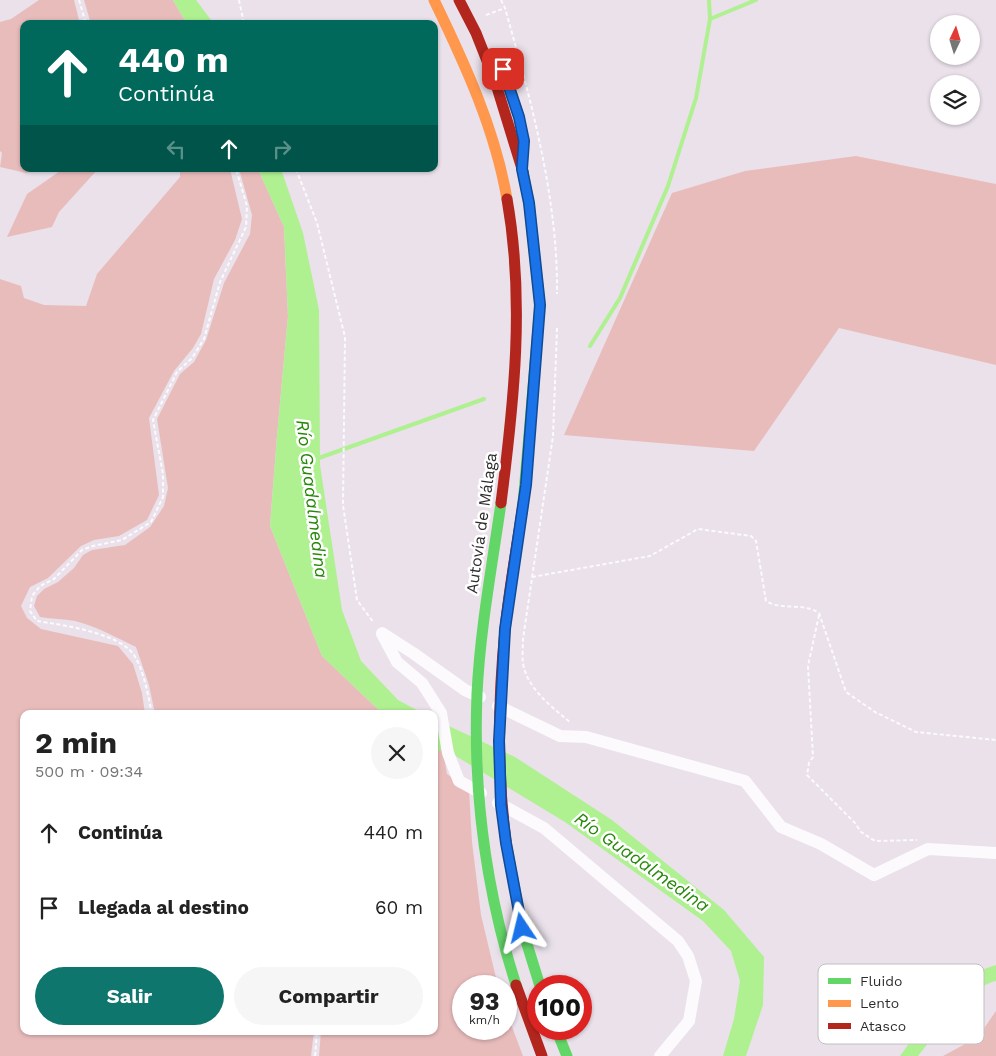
<!DOCTYPE html>
<html lang="es">
<head>
<meta charset="utf-8">
<style>
  :root { --surface:#fff; --page:#f6f6f6; --text:#222; --muted:#767676; --accent:#0f766e }
  body { margin:0; font-family:"Work Sans",sans-serif; background:var(--page); color:var(--text); height:100vh; display:flex; flex-direction:column; font-size:19px; white-space:nowrap }
  * { box-sizing:border-box; margin:0 }
  p { font-size:16px; color:var(--muted) }
  .icon { flex:none; width:28px; height:28px; fill:none; stroke:currentColor; stroke-width:2; stroke-linecap:round; stroke-linejoin:round }
  .map { position:relative; flex:1; overflow:hidden }
  .drawer { position:absolute; left:20px; top:710px; width:418px; height:325px; display:flex; flex-direction:column; background:var(--surface); border-radius:10px; box-shadow:0 1px 4px #0004 }
  .drawer>* { flex:none }
  .banner { position:absolute; left:20px; top:20px; width:418px; height:152px; border-radius:10px; box-shadow:0 1px 4px #0004; background:#00695c; color:#fff; overflow:hidden }
  .needle { width:32px; rotate:4deg }
  .buttons { position:absolute; left:930px; top:15px; display:grid; gap:10px }
  .buttons a { display:grid; place-items:center; width:50px; height:50px; border-radius:50%; background:var(--surface); box-shadow:0 1px 4px #0004; font-size:25px }
  .speed { position:absolute; left:452px; top:975px; display:flex; gap:10px; font-size:25px; font-weight:700; text-align:center }
  .speed>* { display:grid; place-content:center; width:65px; height:65px; border-radius:50%; background:var(--surface); box-shadow:0 1px 4px #0004; line-height:1 }
  .speed small { font-size:12px; font-weight:400 }
  .speed .limit { border:8px solid #d22; background:#fff; color:#111 }
  .pin { position:absolute; display:grid; place-items:center; width:42px; height:42px; color:#fff; margin:-21px; border-radius:10px; box-shadow:0 2px 8px #0006 }
  .me { position:absolute; width:55px; margin:-28px; rotate:350deg; stroke-linejoin:round; filter:drop-shadow(0 0 4px #0008) }
  .turn { display:flex; align-items:center; gap:18px; height:105px; padding:0 15px; font-size:22px }
  .turn .icon { width:65px; height:65px; stroke-width:2.5 }
  .turn b { display:block; font-size:35px; line-height:42px }
  .lanes { display:flex; align-items:center; height:48px; padding:0 15px; background:#0003; justify-content:center; gap:25px; direction:ltr }
  .lanes .off { opacity:.35 }
  .round { display:grid; place-items:center; flex:none; width:52px; height:52px; border-radius:26px; background:var(--page) }
  .summary { display:flex; align-items:center; justify-content:space-between; height:85px; padding:0 15px }
  h1 { font-size:30px; font-weight:700; line-height:38px }
  .primary-button { display:flex; gap:10px; margin-top:auto; padding:10px 15px }
  .primary-button a { flex:1; height:58px; border-radius:30px; background:var(--accent); color:#fff; font-size:20px; font-weight:700; line-height:58px; text-align:center }
  .primary-button a+a { background:var(--page); color:var(--text) }
  ul { padding:0; list-style:none }
  li { display:flex; align-items:center; gap:15px; height:75px; padding:0 15px }
  li div { flex:1 }
  li b { display:block; font-size:19px }
  li em { font-style:normal }
  .map>svg:first-child { display:block }
</style>
</head>
<body>
<div class="map">
<svg width="996" height="1056" viewBox="0 0 996 1056">
  <rect width="100%" height="100%" fill="#eae1ea"/>
  <!-- green -->
  <g fill="#e9bcbc">
    <path d="M39,0H74L80,24H24V169H43L26,173L0,167L2,153L0,151V22L11,19Z"/>
    <path d="M84,0H173L187,24H91Z"/>
    <path d="M856,156L996,184V365L839,328L754,451L564,435L672,193L745,171Z"/>
    <path d="M63,169H98L59,212L52,227L7,237L27,194Z"/>
    <path d="M180,169H230L242,219L235,240L214,279L201,334L193,348L174,371L149,418L159,495L147,520L119,536L94,540L81,546L48,578L30,587L21,606L27,618L41,629L118,646L133,664L142,693L145,714H24V1031H314L311,1056H0V279L21,286L24,298L44,305L86,306L97,274L180,177Z"/>
    <path d="M239,169H258L284,227L288,316L277,436L270,526L322,656L383,714H155L149,685L136,647C117,638 96,626 75,621C64,619 52,619 40,617L34,606L37,596L44,589L58,582L74,568L83,555L92,550L125,545L150,527L164,506L168,488L157,419L180,374L194,362L206,340L224,283L250,234L252,215Z"/>
    <path d="M434,749L443,751L447,774L469,790L472,842L481,915L498,986H464V1029H506V1011L523,1056H319L321,1031H434Z"/>
    <path d="M996,1011V1056H943L978,1037Z"/>
  </g>
  <!-- water -->
  <g fill="#aff091">
    <path d="M173,0H196L214,24H187Z"/>
    <path d="M258,169H281L303,233L319,310L320,465L342,610L361,661L398,700L424,714H383L322,656L270,526L277,436L288,316L284,227Z"/>
    <path d="M434,719L515,757L612,820L724,910L764,957L763,1005L746,1056H723L734,1019L740,981L731,951L703,921L565,822L454,755L434,749Z"/>
    <path d="M996,965V981C971,985 934,1036 918,1056H900L931,1013L969,974Z"/>
  </g>
  <g fill="none" stroke-linecap="round" stroke-linejoin="round">
    <!-- stream -->
    <g stroke="#aff091" stroke-width="4">
      <path d="M710,19L756,0"/>
      <path d="M590,346L620,298L668,186L696,98L710,19L709,0"/>
      <path d="M316,459L484,399"/>
    </g>
    <!-- path -->
    <g stroke="#fcfafc" stroke-width="2" stroke-dasharray="4 2.5" stroke-linecap="butt">
      <path d="M79,0L86,24"/>
      <path d="M239,0L244,24"/>
      <path d="M501,0L505,8C531,101 558,197 557,294"/>
      <path d="M486,15L505,8"/>
      <path d="M296,169L317,223L345,337L343,505L357,600L374,623"/>
      <path d="M557,328L553,436L523,639C523,647 522,656 523,663C527,689 552,707 571,723"/>
      <path d="M532,577L650,556L698,529L751,536L756,541L766,601C782,611 803,602 819,613L846,692L875,712L916,732L996,740"/>
      <path d="M819,615L808,666L813,757L809,763L807,775L855,823L861,832L875,841L917,840"/>
      <path d="M152,714C148,695 144,671 134,655C119,633 63,625 37,621L30,611L32,596L40,586L54,579L82,550L93,546L122,540L151,522L163,497V474L153,420L177,372L192,358L204,339L220,282L246,227L247,206L236,169"/>
      <path d="M315,1056L317,1031"/>
    </g>
    <!-- street -->
    <g stroke="#fcfafc" stroke-width="12">
      <path d="M382,633L413,653L465,690L480,697"/>
      <path d="M382,634L397,662L422,683L441,713L448,753L459,781L481,793"/>
      <path d="M498,706L560,736L586,737L745,781L781,827L821,844L874,875L928,849L996,853"/>
      <path d="M498,803L544,828L678,941L688,956L696,981L689,1021L660,1056"/>
    </g>
    <!-- fast -->
    <g stroke="#63d668" stroke-width="11">
      <path d="M523,172L529,203L540,305L523,505"/>
      <path d="M501,503C492,566 480,630 477,694C473,793 486,891 516,985"/>
      <path d="M506,842L522,928L540,986"/>
      <path d="M556,1029L567,1056"/>
    </g>
    <!-- slow -->
    <path stroke="#ff974d" stroke-width="11" d="M434,0C465,64 495,129 507,199"/>
    <!-- jam -->
    <g stroke="#b3261e" stroke-width="11">
      <path d="M459,0L476,33L495,81L523,172"/>
      <path d="M501,503C514,402 525,300 507,199"/>
      <path d="M506,842C497,772 498,700 505,630C509,588 517,546 523,505"/>
      <path d="M516,985L542,1056"/>
    </g>
  </g>
  <g fill="none" stroke-linecap="round" stroke-linejoin="round">
    <!-- route casing -->
    <g stroke="#114b97" stroke-width="12">
      <path id="route" d="M503,69L519,117L524,141L522,169L529,203L540,305L526,485L505,629L499,741L501,805L506,843L522,928"/>
    </g>
    <!-- route -->
    <use href="#route" stroke="#1a73e8" stroke-width="9"/>
  </g>
  <g text-anchor="middle" stroke-width="5" stroke-linejoin="round" paint-order="stroke">
    <!-- street labels -->
    <g font-size="16" fill="#2c2c2c" stroke="#fff">
      <text transform="translate(481 523) rotate(-82)" y="6">Autovía de Málaga</text>
    </g>
    <!-- water labels -->
    <g font-size="18" font-style="italic" fill="#268808" stroke="#fff">
      <text transform="translate(312 499) rotate(83)" y="6">Río Guadalmedina</text>
      <text transform="translate(642 862) rotate(35)" y="6">Río Guadalmedina</text>
    </g>
  </g>
  <!-- legend -->
  <rect x="818" y="964" width="166" height="80" rx="8" fill="#fff" stroke="#c0c0c0" stroke-width="1"/>
  <rect x="828" y="978" width="23" height="6" fill="#63d668"/>
  <rect x="828" y="1000" width="23" height="7" fill="#ff974d"/>
  <rect x="828" y="1023" width="23" height="6" fill="#b3261e"/>
  <g font-size="14" fill="#2c2c2c">
    <text x="860" y="986">Fluido</text>
    <text x="860" y="1008">Lento</text>
    <text x="860" y="1031">Atasco</text>
  </g>
</svg>
<div class="buttons">
<a><svg class="needle" viewBox="-14 -14 28 28"><path d="M0-13l5 13h-10z" fill="#e53935"/><path d="M0 13l5-13h-10z" fill="#767676"/></svg></a>
<a><svg class="icon" aria-label="layers" viewBox="0 0 24 24"><path d="M12 4l9 5-9 5-9-5zM3 14l9 5 9-5"/></svg></a>
</div>
<div class="speed"><div>93<small>km/h</small></div><div class="limit">100</div></div>
<div class="pin" style="left:503px;top:69px;background:#d93025"><svg class="icon" aria-label="arrive" viewBox="0 0 24 24"><path d="M6 21V4h12l-3 4 3 4H6"/></svg></div>
<svg class="me" style="left:522px;top:928px" viewBox="-20 -20 40 40"><path d="M0-17L14 15 0 8-14 15z" fill="#1a73e8" stroke="#fff" stroke-width="4"/></svg>
<div class="banner">
<div class="turn"><svg class="icon" aria-label="ahead" viewBox="0 0 24 24"><path d="M12 20V5M6 11l6-6 6 6"/></svg><div><b>440 m</b>Continúa</div></div>
<div class="lanes"><svg class="icon off" aria-label="left" viewBox="0 0 24 24"><path d="M17 20v-9H6M10 6l-5 5 5 5"/></svg><svg class="icon" aria-label="ahead" viewBox="0 0 24 24"><path d="M12 20V5M6 11l6-6 6 6"/></svg><svg class="icon off" aria-label="right" viewBox="0 0 24 24"><path d="M7 20v-9h11M14 6l5 5-5 5"/></svg></div>
</div>
<section class="drawer">
<div class="summary"><div><h1>2 min</h1><p>500 m · 09:34</p></div><a class="round"><svg class="icon" aria-label="close" viewBox="0 0 24 24"><path d="M6 6l12 12M18 6L6 18"/></svg></a></div>
<ul>
<li><svg class="icon" aria-label="ahead" viewBox="0 0 24 24"><path d="M12 20V5M6 11l6-6 6 6"/></svg><div><b>Continúa</b></div><em>440 m</em></li>
<li><svg class="icon" aria-label="arrive" viewBox="0 0 24 24"><path d="M6 21V4h12l-3 4 3 4H6"/></svg><div><b>Llegada al destino</b></div><em>60 m</em></li>
</ul>
<div class="primary-button"><a>Salir</a><a>Compartir</a></div>
</section>
</div>
</body>
</html>
